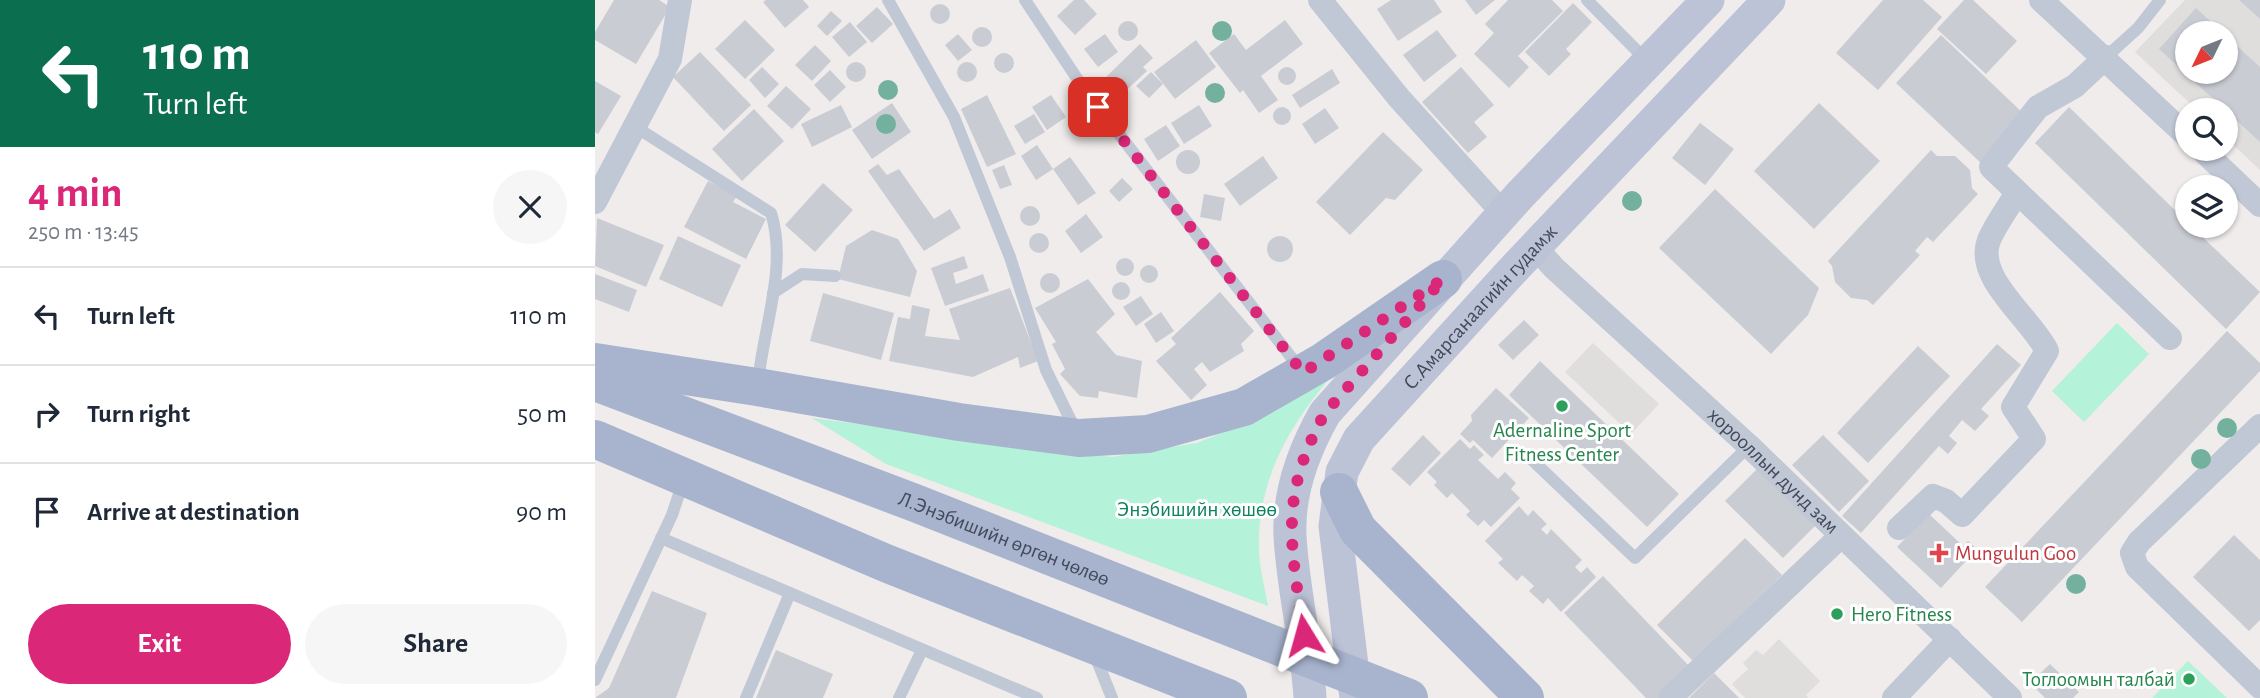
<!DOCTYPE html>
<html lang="en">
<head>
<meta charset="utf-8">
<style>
  :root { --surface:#fff; --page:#f6f6f7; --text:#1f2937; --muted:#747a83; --line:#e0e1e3; --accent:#db2777 }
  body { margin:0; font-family:"Alegreya Sans",sans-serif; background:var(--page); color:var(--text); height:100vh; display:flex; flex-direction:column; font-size:26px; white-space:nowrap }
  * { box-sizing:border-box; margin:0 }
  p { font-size:23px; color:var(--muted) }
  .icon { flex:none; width:38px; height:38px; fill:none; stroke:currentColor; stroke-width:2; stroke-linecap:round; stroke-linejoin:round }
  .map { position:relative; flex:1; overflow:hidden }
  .sheet { display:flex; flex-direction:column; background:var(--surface); width:595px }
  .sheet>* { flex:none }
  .guide { background:#0b6e4f; color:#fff; overflow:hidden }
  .needle { width:46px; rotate:227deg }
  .fabs { position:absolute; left:1580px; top:21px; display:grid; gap:14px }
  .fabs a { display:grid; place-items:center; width:63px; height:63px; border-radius:50%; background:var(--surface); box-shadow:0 2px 5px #0004; font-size:35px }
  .pin { position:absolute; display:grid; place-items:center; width:60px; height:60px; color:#fff; margin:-30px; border-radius:14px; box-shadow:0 4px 10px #0006 }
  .me { position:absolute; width:77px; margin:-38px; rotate:352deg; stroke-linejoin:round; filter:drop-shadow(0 0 5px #0008) }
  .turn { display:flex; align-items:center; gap:24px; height:147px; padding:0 28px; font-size:32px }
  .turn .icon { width:91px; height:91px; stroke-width:2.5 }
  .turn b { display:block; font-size:49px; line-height:60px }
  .round { display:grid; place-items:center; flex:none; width:74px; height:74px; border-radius:37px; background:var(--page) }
  .summary { display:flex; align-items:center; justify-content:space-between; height:119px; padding:0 28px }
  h1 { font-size:42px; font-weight:700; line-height:52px; color:var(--accent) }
  .cta { display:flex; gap:14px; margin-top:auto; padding:14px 28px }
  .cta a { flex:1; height:80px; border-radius:42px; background:var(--accent); color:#fff; font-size:28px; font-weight:700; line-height:80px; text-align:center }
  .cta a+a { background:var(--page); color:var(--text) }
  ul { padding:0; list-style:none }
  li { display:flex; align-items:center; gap:21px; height:98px; padding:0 28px; border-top:2px solid var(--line) }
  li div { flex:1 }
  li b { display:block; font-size:26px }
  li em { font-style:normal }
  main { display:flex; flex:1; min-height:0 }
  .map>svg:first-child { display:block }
</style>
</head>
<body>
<main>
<section class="sheet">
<div class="guide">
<div class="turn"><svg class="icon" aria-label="left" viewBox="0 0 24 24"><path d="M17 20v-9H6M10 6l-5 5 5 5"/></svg><div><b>110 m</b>Turn left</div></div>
</div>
<div class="summary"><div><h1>4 min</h1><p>250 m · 13:45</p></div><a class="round"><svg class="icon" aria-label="close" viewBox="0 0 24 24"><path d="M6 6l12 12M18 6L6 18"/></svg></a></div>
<ul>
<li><svg class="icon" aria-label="left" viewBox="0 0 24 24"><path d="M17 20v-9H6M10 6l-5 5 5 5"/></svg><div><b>Turn left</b></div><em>110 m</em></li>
<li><svg class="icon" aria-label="right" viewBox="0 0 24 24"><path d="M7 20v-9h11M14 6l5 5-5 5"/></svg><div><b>Turn right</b></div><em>50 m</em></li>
<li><svg class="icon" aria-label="arrive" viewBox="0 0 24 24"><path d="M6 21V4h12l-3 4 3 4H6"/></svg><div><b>Arrive at destination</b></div><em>90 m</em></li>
</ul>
<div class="cta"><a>Exit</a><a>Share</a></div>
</section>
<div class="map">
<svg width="1665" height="698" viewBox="0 0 1665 698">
  <rect width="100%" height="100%" fill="#efeceb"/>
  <!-- education -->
  <g fill="#e0dddd" fill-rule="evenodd">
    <path d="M1590,0H1665V170L1631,138V110H1602L1540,52ZM1592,33H1631V72H1592Z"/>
    <path d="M998,343L1064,404L1036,434L970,372Z"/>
    <path d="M1184,639L1225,681L1211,695L1213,698H1150L1137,684L1153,669L1148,663L1161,650L1168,655Z"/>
  </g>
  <!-- green -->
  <g fill="#b4f2d9">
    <path d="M1522,323L1554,354L1489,422L1457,391Z"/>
    <path d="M744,368C697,420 661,479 664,552C665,570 670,588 673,606L291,464L217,418L517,457L602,443L681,411Z"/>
    <path d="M1593,661L1632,698H1557Z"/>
  </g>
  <!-- building -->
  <g fill="#caccd4">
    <path d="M19,0H64L75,7L41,64L0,40V32Z"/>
    <path d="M171,0H208L214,7L190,28L168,2Z"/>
    <path d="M479,0H489L502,14L480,35L462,16Z"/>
    <path d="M796,0H839L847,12L803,41L782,9Z"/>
    <path d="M870,0H900L881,15Z"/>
    <path d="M913,0H957L968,11L923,56L934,67L914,88L879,54L899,33L890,24Z"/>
    <path d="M1288,0H1328L1347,17L1283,90L1241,53Z"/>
    <path d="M1369,0H1378L1422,41L1391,74L1342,29Z"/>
    <path d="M1644,0H1665V19Z"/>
    <path d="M978,3L997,22L971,49L976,54L954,76L930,52Z"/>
    <circle cx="345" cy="14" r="10"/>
    <path d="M282,7L298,24L277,43L261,26Z"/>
    <path d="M1601,8L1628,33H1592V72H1631V36L1665,67V142L1564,49Z"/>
    <path d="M236,11L247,21L232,36L222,26Z"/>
    <path d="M150,20L180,50L150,79L120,49Z"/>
    <path d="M690,20L708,44L666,76L683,100L664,113L648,90L645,93L614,53L639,34L651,50Z"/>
    <circle cx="533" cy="31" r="10"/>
    <path d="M255,22L272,42L254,57L237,37Z"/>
    <circle cx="387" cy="37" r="10"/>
    <path d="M842,30L862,56L829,82L808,55Z"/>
    <path d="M363,34L377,50L363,61L350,45Z"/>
    <path d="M510,34L523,52L503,67L489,49Z"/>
    <path d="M1346,35L1432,117L1387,164L1301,83Z"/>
    <path d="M601,40L621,67L580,99L559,72Z"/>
    <path d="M545,44L558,58L548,67L552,71L526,95L510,78Z"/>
    <path d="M220,45L236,61L217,81L200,65Z"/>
    <path d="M105,52L156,105L129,131L78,77Z"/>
    <circle cx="409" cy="63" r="10"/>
    <circle cx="372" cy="72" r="10"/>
    <circle cx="261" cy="72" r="10"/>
    <circle cx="692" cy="76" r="9"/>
    <path d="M167,67L184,84L170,98L154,80Z"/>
    <path d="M866,67L899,105L879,122L892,137L873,153L827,102Z"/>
    <path d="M737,69L745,83L705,108L697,95Z"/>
    <path d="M235,70L251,87L235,102L219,85Z"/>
    <path d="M556,72L568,84L554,98L541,86Z"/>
    <path d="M0,81L26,96L3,134L0,132Z"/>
    <path d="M191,86L216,109L197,129L172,106Z"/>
    <path d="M392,95L421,154L392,167L366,109Z"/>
    <path d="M456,95L471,117L452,130L437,107Z"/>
    <path d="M297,103L316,132L277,159L257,130Z"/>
    <path d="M1224,103L1285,161L1219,229L1159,171Z"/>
    <path d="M246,105L257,127L217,147L206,124Z"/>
    <path d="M604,105L617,126L589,144L576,123Z"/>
    <circle cx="687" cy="116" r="9"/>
    <path d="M1474,107L1592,222V226H1596L1665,292L1631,329L1440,143Z"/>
    <path d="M730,108L744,128L720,144L707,124Z"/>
    <path d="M159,109L189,141L147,181L117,149Z"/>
    <path d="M439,114L450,132L430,144L419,126Z"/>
    <path d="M1105,123L1139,149L1110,185L1077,158Z"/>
    <path d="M571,125L585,146L563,161L549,139Z"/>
    <path d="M788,132L828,170L800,200L791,198L755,235L721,202Z"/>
    <path d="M442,145L458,169L441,180L426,156Z"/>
    <circle cx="593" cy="162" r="12"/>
    <path d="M1336,150L1342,156H1360L1375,170L1377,188L1383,194L1338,242L1332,237L1320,251L1325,255L1278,305L1272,300L1256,298L1240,282L1237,266L1233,261Z"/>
    <path d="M668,156L683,178L645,206L629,184Z"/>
    <path d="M475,157L501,193L483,205L458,169Z"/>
    <path d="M283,164L292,175L304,169L339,219L355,209L366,228L329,251L273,171Z"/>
    <path d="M409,165L417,185L405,189L397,170Z"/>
    <path d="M527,178L538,189L524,202L514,191Z"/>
    <path d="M113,181L142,196L138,202L171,219L151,259L89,227Z"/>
    <path d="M228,183L258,210L220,252L190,225Z"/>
    <path d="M1120,189L1224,288L1213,315L1176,354L1064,248Z"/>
    <path d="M609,194L630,198L626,221L605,217Z"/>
    <circle cx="435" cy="216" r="10"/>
    <path d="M491,214L508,237L486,253L470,231Z"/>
    <path d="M2,218L69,245L51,287L0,266Z"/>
    <path d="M277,230L303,239L322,271L315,297L243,279L251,246Z"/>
    <circle cx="444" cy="243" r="10"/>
    <path d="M83,236L146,265L127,307L64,279Z"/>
    <circle cx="685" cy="249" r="13"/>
    <path d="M369,256L373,268L358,273L361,284L388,274L394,291L350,306L336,268Z"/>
    <circle cx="530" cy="267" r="9"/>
    <circle cx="554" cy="274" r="9"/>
    <circle cx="455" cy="283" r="10"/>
    <path d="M0,274L42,290L34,312L0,299Z"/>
    <path d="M493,279L520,314L501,332L521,355L547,361L542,398L504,391L503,398L485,396L465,374L470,369L457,344L461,342L440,308Z"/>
    <circle cx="526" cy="291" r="9"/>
    <path d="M415,288L443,361L425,368L423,357L378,377L294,361L303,317L315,319L317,305L335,309L330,336L365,340L354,309Z"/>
    <path d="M625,292L659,331L646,344L649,351L615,372L607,362L599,369L612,385L596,400L561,361L581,344L576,338Z"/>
    <path d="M228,293L299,313L286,360L215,341Z"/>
    <path d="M546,296L558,314L541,326L528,307Z"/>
    <path d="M566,312L579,331L561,343L549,324Z"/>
    <path d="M929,320L944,335L918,360L903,345Z"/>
    <path d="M1632,331L1665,363V371L1427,622L1390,587Z"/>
    <path d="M1402,344L1426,365L1386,409L1394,416L1380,431L1367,420L1354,436L1362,443L1353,454L1344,446L1266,533L1247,516Z"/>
    <path d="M1323,346L1355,376L1273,463L1242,433Z"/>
    <path d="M945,361L1084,494L1052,527L914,395Z"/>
    <path d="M901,388L934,418L897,458L878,440L875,443L865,434L877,421L876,415Z"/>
    <path d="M828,435L846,453L815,486L796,469Z"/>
    <path d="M1228,435L1274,481L1244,512L1197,465Z"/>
    <path d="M865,439L875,449L879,445L889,455L883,460L903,479L910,472L921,483L916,489L925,498L896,527L889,520L883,526L871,515L875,511L857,493L852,498L839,485L842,482L832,472Z"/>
    <path d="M1165,466L1223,523L1188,558L1130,501Z"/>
    <path d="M924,506L933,516L938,510L952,524L946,529L952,535L956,529L987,560L980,567L986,573L992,567L1001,577L966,612L953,598L948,604L934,591L939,586L927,575L922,581L903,563L908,559L890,541Z"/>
    <path d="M1334,514L1368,546L1373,541L1382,549L1346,588L1302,547Z"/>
    <path d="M1639,535L1665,560V620L1654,631L1598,577Z"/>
    <path d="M1150,538L1187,575L1098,661L1062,625Z"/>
    <path d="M1008,576L1095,667L1063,698H1051L969,613Z"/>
    <path d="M57,591L112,613L81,698H0L14,688Z"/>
    <path d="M181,650L238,674L228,698H161Z"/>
    <path d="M1455,664L1484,692L1478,698H1450L1435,683Z"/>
    <path d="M1119,673L1144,698H1094Z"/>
  </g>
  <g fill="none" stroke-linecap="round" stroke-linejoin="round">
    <!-- lane -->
    <g stroke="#c0c7d5" stroke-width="12">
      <path d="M293,0L359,117L415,257L451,370L481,431"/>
      <path d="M430,0L487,86L706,370"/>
      <path d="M992,0L1053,62"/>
      <path d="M1511,57L1543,28L1565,0"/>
      <path d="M39,126L176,213C193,267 168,328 163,383"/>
      <path d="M178,293L207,274L240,276"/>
      <path d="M936,459L1040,558L1154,446"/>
      <path d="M66,538L195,593L151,698"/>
      <path d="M195,593L442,698"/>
      <path d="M499,653L517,698"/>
      <path d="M0,680L77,515L88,482"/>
      <path d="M304,698L327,650"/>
    </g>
    <!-- street -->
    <g stroke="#c0c7d5" stroke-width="24">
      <path d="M725,0L804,98L908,213"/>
      <path d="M1446,0L1592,136"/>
      <path d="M1511,57L1480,86L1443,107L1396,167L1575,338"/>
      <path d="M1606,149L1665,205"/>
      <path d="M0,202L75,59L85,0"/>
      <path id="s1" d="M940,247L959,268L1154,446L1415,698"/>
      <path d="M1665,426L1544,542L1537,553L1542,567L1665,687"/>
      <path d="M1304,528L1338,496L1351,501L1367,515L1439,439L1418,407L1452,351C1436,318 1379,278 1394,240C1401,223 1413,208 1422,193"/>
      <path d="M1075,698L1246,536"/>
      <path d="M1299,698L1355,639"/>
    </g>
    <!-- secondary -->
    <g stroke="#bcc3d7" stroke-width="33">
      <path d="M715,698C712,644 698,591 695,536C693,493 709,450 730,413L925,195L1113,0"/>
      <path id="s2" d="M761,698L740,526L747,472L764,439L916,272L1174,0"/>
    </g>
    <!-- primary -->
    <g stroke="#a8b3ce" stroke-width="38">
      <path d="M0,362L162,387L364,422L484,438L553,434L649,407L729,361L848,279"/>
      <path id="s3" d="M0,382L320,503L814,698"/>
      <path d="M0,439L293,564L633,698"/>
      <path d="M744,492L763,530L930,698"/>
    </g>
  </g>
  <!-- trees -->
  <g fill="#73b19e">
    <circle cx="627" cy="31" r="10"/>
    <circle cx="293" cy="90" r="10"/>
    <circle cx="620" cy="93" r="10"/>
    <circle cx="291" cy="124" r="10"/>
    <circle cx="1037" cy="201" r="10"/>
    <circle cx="1632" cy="428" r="10"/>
    <circle cx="1606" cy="459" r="10"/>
    <circle cx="1481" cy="584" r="10"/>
  </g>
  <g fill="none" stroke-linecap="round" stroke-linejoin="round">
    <!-- route -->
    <path stroke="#db2777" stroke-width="12" stroke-dasharray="0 21.6" d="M503,107L708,373L848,279L730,413C683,497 696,545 709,635"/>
  </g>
  <!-- markers -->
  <g fill="#2e9e5b" stroke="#fff" stroke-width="2.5">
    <circle cx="967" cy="406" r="7"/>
    <circle cx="1242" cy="614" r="7"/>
    <circle cx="1594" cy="679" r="7"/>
  </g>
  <path fill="#e0444e" stroke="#fff" stroke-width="2.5" d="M1340.5 542.5h7v7h7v7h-7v7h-7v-7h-7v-7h7z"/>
  <g text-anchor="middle" stroke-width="6" stroke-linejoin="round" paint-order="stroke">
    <!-- street labels -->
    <g font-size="21" fill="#424a5a" stroke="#fff">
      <text dy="7" stroke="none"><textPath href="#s2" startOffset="444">С.Амарсанаагийн гудамж</textPath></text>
      <text dy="7" stroke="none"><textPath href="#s1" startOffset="327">хорооллын дунд зам</textPath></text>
      <text dy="7" stroke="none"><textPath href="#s3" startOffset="438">Л.Энэбишийн өргөн чөлөө</textPath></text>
    </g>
    <!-- leisure labels -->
    <g font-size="21" fill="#27864d" stroke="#fff">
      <text x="967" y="437">Adernaline Sport<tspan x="967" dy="24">Fitness Center</tspan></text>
      <text x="1256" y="621" text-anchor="start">Hero Fitness</text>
      <text x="1580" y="686" text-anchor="end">Тоглоомын талбай</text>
    </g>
    <!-- park labels -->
    <g font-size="21" fill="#0e815f" stroke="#fff">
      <text x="602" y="516">Энэбишийн хөшөө</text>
    </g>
    <!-- health labels -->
    <g font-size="21" fill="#be3a42" stroke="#fff" text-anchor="start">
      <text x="1360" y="560">Mungulun Goo</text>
    </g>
  </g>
</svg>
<div class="fabs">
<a><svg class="needle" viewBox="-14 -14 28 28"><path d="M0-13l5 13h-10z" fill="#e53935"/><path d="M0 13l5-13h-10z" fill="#747a83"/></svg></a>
<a><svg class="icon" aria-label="search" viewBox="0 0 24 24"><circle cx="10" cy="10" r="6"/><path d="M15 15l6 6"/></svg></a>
<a><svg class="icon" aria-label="layers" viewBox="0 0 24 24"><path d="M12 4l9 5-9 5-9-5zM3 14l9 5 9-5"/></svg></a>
</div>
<div class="pin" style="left:503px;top:107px;background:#d93025"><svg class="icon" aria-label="arrive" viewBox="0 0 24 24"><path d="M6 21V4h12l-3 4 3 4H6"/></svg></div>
<svg class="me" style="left:709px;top:635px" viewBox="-20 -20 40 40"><path d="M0-17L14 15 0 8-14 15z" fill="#db2777" stroke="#fff" stroke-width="4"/></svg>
</div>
</main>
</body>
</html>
